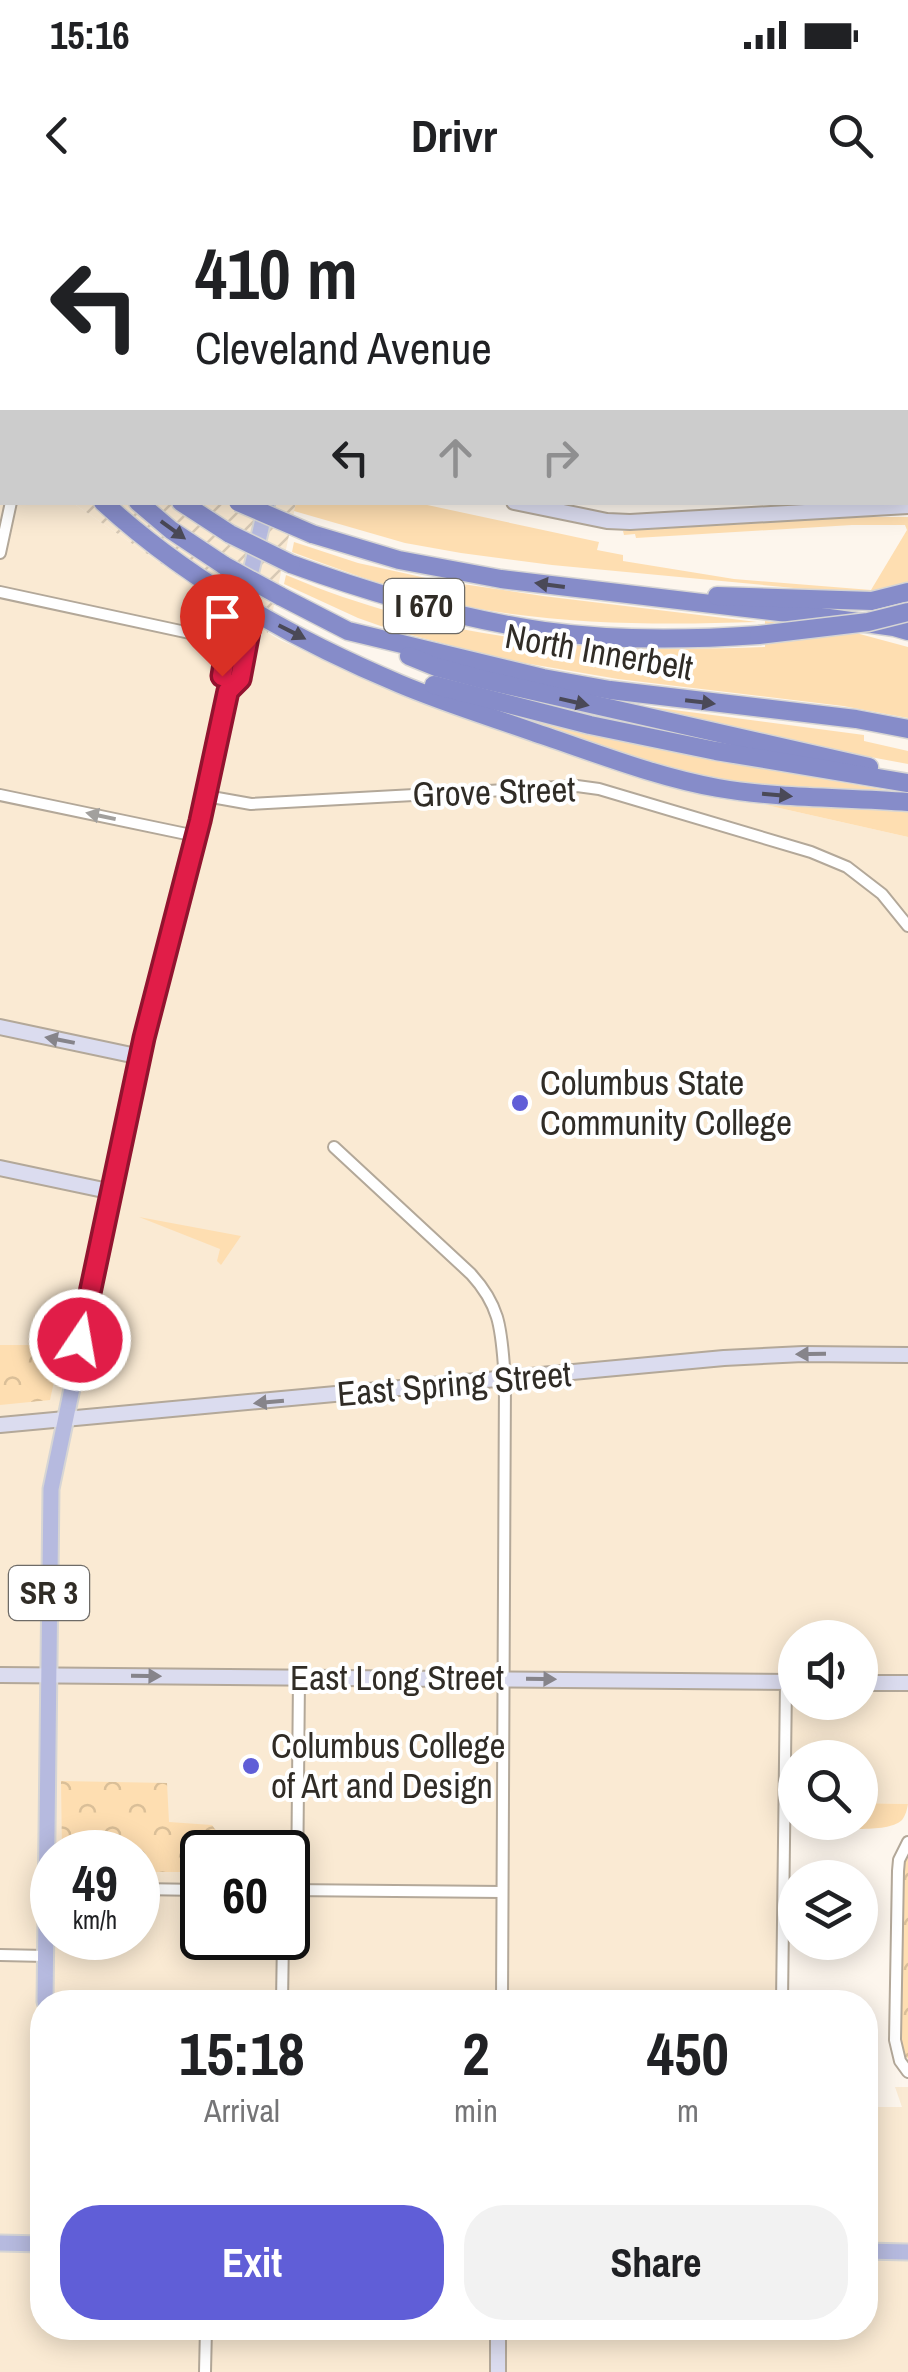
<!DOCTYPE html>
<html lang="en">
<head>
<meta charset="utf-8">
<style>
  :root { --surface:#fff; --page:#f2f2f2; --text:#202124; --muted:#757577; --accent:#605ed7 }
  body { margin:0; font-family:"Archivo Narrow",sans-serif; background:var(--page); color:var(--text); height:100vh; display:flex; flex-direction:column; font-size:38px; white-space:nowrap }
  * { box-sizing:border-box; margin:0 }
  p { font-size:32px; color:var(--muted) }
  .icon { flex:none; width:55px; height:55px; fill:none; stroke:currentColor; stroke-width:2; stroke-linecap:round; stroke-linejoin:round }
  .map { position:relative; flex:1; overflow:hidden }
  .sheet { position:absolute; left:30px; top:1790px; width:848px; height:350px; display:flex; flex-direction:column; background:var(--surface); border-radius:40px; box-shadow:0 5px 25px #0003 }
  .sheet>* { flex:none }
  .top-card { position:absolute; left:0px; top:0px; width:910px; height:305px; box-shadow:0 5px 25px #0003; background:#fff; color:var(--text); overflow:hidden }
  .fabs { position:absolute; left:778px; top:1420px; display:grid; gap:20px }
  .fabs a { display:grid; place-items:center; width:100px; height:100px; border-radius:50%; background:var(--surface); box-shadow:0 5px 25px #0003; font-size:50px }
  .speed { position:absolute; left:30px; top:1630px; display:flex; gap:20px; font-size:50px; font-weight:700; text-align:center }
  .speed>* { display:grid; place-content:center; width:130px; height:130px; border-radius:50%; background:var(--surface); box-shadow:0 5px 25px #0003; line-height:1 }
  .speed small { font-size:25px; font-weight:400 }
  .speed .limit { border:5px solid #111; border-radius:15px; background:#fff; color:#111 }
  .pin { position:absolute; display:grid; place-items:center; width:85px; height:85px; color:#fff; margin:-102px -42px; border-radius:50% 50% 50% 0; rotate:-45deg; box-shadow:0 0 10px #0007 }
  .pin .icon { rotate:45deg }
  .me { position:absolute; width:110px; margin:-55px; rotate:12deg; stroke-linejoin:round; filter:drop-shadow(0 0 8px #0008) }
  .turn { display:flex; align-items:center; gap:35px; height:210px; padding:0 30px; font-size:45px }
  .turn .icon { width:130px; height:130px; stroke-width:2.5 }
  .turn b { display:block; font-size:70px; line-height:85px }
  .lanes { display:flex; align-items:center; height:95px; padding:0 30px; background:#0003; justify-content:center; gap:50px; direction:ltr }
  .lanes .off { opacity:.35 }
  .eta { display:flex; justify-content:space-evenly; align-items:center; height:170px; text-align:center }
  .eta b { font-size:60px; font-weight:700; line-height:70px }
  .action { display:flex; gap:20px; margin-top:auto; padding:20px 30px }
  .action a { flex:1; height:115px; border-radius:40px; background:var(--accent); color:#fff; font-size:40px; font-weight:700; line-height:115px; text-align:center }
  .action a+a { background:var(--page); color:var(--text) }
  .status { display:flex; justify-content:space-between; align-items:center; height:70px; padding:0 50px; background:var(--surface); direction:ltr }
  .status svg { height:28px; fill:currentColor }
  header { display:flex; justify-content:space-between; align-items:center; height:130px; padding:0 30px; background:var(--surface); font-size:45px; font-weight:700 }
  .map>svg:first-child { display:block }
</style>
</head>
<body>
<div class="status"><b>15:16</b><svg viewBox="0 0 49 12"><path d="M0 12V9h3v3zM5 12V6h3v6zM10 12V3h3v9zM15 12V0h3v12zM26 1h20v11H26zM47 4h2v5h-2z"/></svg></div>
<header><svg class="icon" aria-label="back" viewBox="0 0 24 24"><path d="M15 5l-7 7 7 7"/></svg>Drivr<svg class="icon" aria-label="search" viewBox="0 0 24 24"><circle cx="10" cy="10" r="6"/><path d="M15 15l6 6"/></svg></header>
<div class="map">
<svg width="908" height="2172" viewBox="0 0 908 2172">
  <defs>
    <pattern id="industrial-furrows" width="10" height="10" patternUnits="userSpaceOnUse" patternTransform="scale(2.5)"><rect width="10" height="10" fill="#faead3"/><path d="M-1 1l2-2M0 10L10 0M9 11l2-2" fill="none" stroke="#d7c9b5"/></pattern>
    <pattern id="forest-crowns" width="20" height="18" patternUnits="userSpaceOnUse" patternTransform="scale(2.5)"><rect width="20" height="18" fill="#fedeb1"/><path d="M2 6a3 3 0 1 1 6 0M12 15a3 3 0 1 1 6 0" fill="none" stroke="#dabf98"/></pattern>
  </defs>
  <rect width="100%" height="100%" fill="#fdf6ed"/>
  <!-- built -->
  <g fill="#faead3" fill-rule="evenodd">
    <path d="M352,0H908V276V2H351Z"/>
    <path d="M2,286V302L73,303L208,396L280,440L407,498L670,587L720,599L766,605L908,637V1604L860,1603V1558H795L794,1623L786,1626L784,1802H42V2128H865V1907H902L895,1887H908V2172H0V299ZM795,1438H860V1502H795ZM52,1652H138V1738H52ZM202,1652H288V1738H202Z"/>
  </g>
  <!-- industrial -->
  <g fill="url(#industrial-furrows)">
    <path d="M0,0H352L351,2H2V286L0,299Z"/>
    <path d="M73,303H296L268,433L208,396Z"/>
  </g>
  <!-- grass -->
  <g fill="#fedeb1">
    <path d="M296,303H418L599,342L597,350L623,355V361L734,379L871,390L907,330L905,325H852L636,338L635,334L624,335L623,331L862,317H908V384L873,394L847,393L552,365L461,353L405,343L294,311Z"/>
    <path d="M294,342L358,363L435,380L543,396L757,422C663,425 567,425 474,408C411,396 351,374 292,352Z"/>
    <path d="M286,375C444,442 596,454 765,447V421L856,433L908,447V518L843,506L618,479L506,460L392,430L358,418L284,384Z"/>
    <path d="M651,507L864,535V541L908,551V564L811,546L650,510Z"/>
    <path d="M532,520L697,557L904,593C849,591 791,594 736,585C666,572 598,545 531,522Z"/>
    <path d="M766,605L908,611V637Z"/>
    <path d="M139,1017L241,1036L221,1065L217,1061L220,1049Z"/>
    <path d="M860,1603L908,1604C907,1609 906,1615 902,1620C889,1633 843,1628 825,1628V1623L860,1622Z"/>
  </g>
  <!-- forest -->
  <g fill="url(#forest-crowns)">
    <path d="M0,1145H62L50,1200L0,1205Z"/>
    <path d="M61,1581L167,1583L169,1622L212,1625L222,1639L214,1650L217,1652H202V1672H138V1652H62Z"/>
    <path d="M908,1652V1859L900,1851L903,1662Z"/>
  </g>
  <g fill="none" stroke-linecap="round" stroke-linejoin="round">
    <!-- street casing -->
    <g stroke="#b3a899" stroke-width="14">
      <g id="street">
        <path d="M0,353L11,302"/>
        <path d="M0,392L227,441"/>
        <path d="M0,595L196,636"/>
        <path d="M206,596L251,604L577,586L599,589L811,652L847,667L882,694L908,726"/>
        <path d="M334,947L471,1074C503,1109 501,1134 505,1179L502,1802"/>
        <path d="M908,1642L899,1660L898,1671L895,1840L900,1861L908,1872"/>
        <path d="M138,1689L202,1690"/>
        <path d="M288,1690L502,1692"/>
        <path d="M297,1690L299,1478"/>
        <path d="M0,1755L45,1756"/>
        <path d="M282,1802L283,1738"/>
        <path d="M782,1802L786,1482"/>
        <path d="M205,2172L206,2128"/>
      </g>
    </g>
    <!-- secondary casing -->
    <g stroke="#b3a899" stroke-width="18">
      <g id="secondary">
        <path d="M514,302L607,321L630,322L908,306"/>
        <path d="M0,827L141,857"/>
        <path d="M0,968L113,992"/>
        <path d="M0,1225L724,1158L803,1154L908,1155"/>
        <path d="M0,1475L795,1482"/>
        <path d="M860,1483H908"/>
        <path d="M498,2172V2128"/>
      </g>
    </g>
    <!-- primary casing -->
    <g stroke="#d6d5d4" stroke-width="19">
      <g id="primary">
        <path d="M332,2L333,0"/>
        <path d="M228,491L221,476L231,420L243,406L267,302"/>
        <path d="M45,1802L51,1289L145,839L200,621L228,491L240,479L250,426L243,406"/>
        <path d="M0,2043L42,2044"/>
        <path d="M41,2044L42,1927"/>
        <path d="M865,2051L908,2052"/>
      </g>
    </g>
    <!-- highway casing -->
    <g stroke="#d6d5d4" stroke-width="21">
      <g id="highway">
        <path d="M0,84L2,87"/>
        <path d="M0,122L2,126"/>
        <path d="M0,152L2,155"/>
        <path d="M0,188L2,191"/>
        <path d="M103,302C189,381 293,439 400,484C445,503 491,517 536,533C596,553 656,577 718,588C781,599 845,597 908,602"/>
        <path d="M138,302L171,330L225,366"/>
        <path d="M181,302L230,334"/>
        <path d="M312,334L399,360L501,379L829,418L894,427L908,431"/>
        <path d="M291,364C373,394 457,418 544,431C615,441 688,440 759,435"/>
        <path d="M280,396L348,431L543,478L610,490L856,519L908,529"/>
        <path d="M717,396L872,401L908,392"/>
        <path d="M409,456L436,467L485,480L869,567"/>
        <path d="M434,485L590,525L716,551L908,583"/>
      </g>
    </g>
    <!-- street -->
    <use href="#street" stroke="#fff" stroke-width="10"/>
    <!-- secondary -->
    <use href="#secondary" stroke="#dbdcef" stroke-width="14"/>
    <!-- primary -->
    <use href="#primary" stroke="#b6badf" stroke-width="15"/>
    <!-- highway -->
    <use href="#highway" stroke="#868cc9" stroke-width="18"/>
    <!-- rail -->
    <path stroke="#7b766e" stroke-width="4" stroke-dasharray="12 12" stroke-linecap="butt" d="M14,0L17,2"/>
    <!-- highway-bridge casing -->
    <g stroke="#d6d5d4" stroke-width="21" stroke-linecap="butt">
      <g id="highway-bridge">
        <path d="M238,302L312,334"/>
        <path d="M230,334L291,364"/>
        <path d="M225,366L280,396"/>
        <path d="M759,435L868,422L908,412"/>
      </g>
    </g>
    <!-- highway-bridge -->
    <use href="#highway-bridge" stroke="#868cc9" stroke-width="18"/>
  </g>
  <!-- one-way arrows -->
  <defs><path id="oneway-solid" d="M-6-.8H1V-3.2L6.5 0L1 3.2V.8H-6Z" transform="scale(2.5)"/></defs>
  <g fill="#4a4957">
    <use href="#oneway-solid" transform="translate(173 330) rotate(36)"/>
    <use href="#oneway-solid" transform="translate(550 385) rotate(-172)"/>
    <use href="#oneway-solid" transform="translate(292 432) rotate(27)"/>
    <use href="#oneway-solid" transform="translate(574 502) rotate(13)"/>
    <use href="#oneway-solid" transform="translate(700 502) rotate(7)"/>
    <use href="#oneway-solid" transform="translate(777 595) rotate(5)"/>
  </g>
  <use fill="#a2a09d" href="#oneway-solid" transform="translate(101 616) rotate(-168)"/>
  <g fill="#86848a">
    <use href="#oneway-solid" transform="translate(60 840) rotate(-169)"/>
    <use href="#oneway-solid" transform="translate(811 1154) rotate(179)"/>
    <use href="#oneway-solid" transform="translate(269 1202) rotate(175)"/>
    <use href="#oneway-solid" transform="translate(146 1476) rotate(1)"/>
    <use href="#oneway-solid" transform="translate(541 1479) rotate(1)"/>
  </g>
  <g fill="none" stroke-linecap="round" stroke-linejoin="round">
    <!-- route casing -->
    <g stroke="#92132f" stroke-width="25">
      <path id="route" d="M80,1140L144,838L200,621L228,491L240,479L250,426L243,406L231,420L222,476"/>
    </g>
    <!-- route -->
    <use href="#route" stroke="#e11d48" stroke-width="18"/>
  </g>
  <!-- markers -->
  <g fill="#605ed7" stroke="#fff" stroke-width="4">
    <circle cx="520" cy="903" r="10"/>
    <circle cx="251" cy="1566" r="10"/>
  </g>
  <g text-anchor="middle" stroke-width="8" stroke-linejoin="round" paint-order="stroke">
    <!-- shield labels -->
    <g fill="#fff" stroke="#6e6b67" stroke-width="2.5">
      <rect x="384" y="379" width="80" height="54" rx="8"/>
      <rect x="9" y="1366" width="80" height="54" rx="8"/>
    </g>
    <g font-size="32" font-weight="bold" fill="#302c26">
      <text x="424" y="417">I 670</text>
      <text x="49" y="1404">SR 3</text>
    </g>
    <!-- street labels -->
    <g font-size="35" fill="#302c26" stroke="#fff">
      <text transform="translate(599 452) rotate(10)" y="12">North Innerbelt</text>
      <text transform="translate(494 592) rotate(-2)" y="12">Grove Street</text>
      <text transform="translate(454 1184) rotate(-5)" y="12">East Spring Street</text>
      <text x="397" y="1490">East Long Street</text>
    </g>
    <!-- poi labels -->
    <g font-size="35" fill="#302c26" stroke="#fff" text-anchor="start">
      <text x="540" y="895">Columbus State<tspan x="540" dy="40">Community College</tspan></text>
      <text x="271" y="1558">Columbus College<tspan x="271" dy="40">of Art and Design</tspan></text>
    </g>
  </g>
</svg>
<div class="fabs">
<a><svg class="icon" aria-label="sound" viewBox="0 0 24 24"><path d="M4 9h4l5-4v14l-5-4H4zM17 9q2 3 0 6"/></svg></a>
<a><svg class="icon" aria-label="search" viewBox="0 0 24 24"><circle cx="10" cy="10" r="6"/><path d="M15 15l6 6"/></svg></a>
<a><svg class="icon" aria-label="layers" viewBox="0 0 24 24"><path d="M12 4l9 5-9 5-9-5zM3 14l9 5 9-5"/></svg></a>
</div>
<div class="speed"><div>49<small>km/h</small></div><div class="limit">60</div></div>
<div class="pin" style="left:222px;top:476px;background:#d93025"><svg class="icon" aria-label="arrive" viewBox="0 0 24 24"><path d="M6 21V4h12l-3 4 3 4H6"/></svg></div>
<svg class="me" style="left:80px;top:1140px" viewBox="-20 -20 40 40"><circle r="17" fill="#e11d48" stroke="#fff" stroke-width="3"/><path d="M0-11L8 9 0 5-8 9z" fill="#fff"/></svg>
<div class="top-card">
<div class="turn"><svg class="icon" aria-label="left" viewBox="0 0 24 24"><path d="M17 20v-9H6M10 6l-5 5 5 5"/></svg><div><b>410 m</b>Cleveland Avenue</div></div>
<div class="lanes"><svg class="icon" aria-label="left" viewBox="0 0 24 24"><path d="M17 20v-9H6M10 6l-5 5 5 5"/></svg><svg class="icon off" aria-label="ahead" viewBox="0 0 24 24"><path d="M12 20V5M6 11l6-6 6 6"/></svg><svg class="icon off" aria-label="right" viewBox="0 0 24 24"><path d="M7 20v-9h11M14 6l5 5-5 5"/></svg></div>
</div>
<section class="sheet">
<div class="eta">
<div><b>15:18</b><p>Arrival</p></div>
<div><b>2</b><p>min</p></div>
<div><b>450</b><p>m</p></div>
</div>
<div class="action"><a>Exit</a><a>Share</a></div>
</section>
</div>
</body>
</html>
